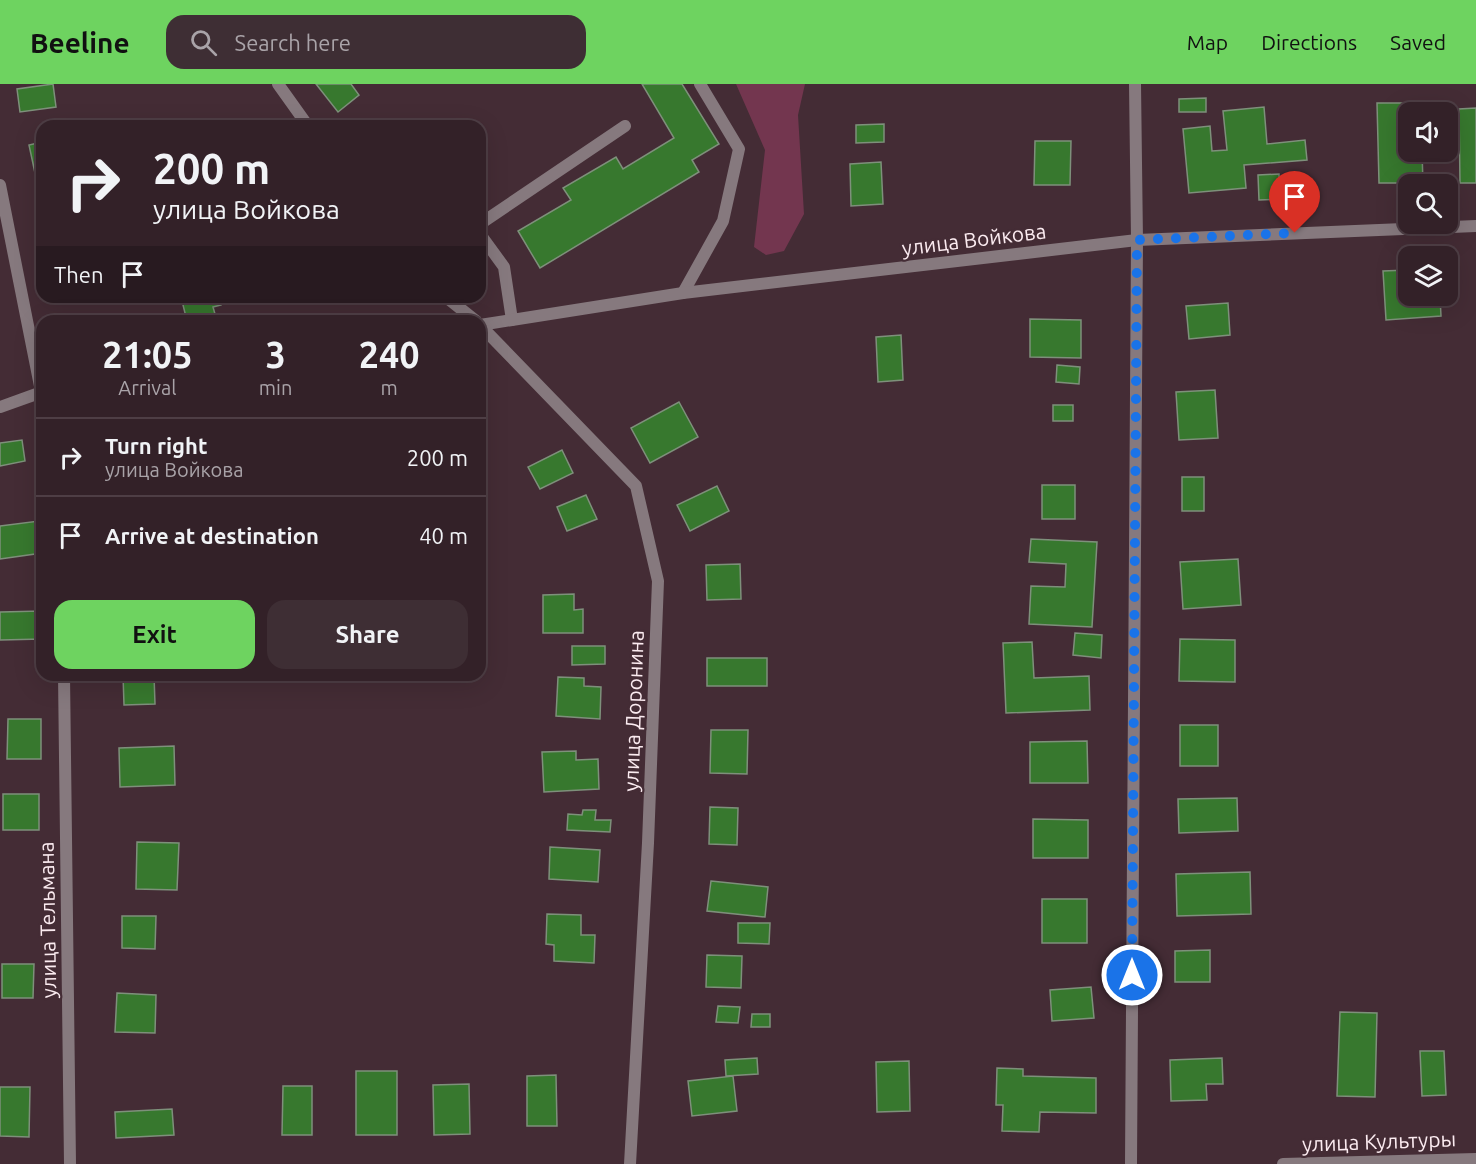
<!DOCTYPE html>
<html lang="en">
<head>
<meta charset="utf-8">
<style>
  :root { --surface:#332128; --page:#3e2e34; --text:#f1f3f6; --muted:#a9a3a8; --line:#4e3e45; --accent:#6ed360 }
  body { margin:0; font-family:Ubuntu,sans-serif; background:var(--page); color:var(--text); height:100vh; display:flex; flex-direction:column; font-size:22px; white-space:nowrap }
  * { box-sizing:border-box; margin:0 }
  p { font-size:20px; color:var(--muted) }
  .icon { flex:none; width:33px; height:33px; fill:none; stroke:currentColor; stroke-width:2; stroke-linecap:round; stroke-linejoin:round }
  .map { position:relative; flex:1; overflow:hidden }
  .details { position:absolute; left:36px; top:231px; width:450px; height:366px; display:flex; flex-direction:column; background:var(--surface); border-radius:18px; box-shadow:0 6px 24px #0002,0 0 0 2px var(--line) }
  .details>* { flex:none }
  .guide { position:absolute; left:36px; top:36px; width:450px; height:183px; border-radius:18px; box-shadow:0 6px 24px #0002,0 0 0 2px var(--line); background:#332128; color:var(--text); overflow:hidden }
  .controls { position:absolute; left:1398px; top:18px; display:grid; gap:12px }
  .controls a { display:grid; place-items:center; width:60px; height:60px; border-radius:12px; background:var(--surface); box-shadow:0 6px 24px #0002,0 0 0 2px var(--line); font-size:30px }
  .pin { position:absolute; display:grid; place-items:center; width:51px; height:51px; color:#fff; margin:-62px -26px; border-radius:50% 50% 50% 0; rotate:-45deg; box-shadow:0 0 6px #0007 }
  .pin .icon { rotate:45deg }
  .me { position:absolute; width:66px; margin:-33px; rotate:0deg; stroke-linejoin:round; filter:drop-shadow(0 0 4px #0008) }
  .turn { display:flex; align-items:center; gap:21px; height:126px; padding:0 18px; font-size:27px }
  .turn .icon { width:78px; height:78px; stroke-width:2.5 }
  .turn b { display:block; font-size:42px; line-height:51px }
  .then { display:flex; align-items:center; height:57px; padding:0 18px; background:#0003; gap:12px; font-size:22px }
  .eta { display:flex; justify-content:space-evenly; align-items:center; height:102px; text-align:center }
  .eta b { font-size:36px; font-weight:700; line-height:42px }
  .cta { display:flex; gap:12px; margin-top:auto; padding:12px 18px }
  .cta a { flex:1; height:69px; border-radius:18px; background:var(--accent); color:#111; font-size:24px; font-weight:700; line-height:69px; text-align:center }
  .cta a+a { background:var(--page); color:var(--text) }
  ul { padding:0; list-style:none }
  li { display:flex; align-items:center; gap:18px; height:78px; padding:0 18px; border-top:2px solid var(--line) }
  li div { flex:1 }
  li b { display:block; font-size:22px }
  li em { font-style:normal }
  header { display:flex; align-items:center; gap:36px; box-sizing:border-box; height:84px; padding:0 30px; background:var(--accent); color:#111 }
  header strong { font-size:28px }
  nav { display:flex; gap:33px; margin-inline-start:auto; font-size:21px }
  .search { width:420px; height:54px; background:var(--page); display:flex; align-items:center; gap:15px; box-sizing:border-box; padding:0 21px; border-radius:18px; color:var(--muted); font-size:22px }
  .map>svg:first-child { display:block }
</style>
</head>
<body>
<header>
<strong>Beeline</strong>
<div class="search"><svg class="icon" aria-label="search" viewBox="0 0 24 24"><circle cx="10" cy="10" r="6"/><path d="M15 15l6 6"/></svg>Search here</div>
<nav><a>Map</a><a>Directions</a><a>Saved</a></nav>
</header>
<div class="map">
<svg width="1476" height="1080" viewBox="0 0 1476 1080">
  <rect width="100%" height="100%" fill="#442c35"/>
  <!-- green -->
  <path fill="#73364f" d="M736,0H805L798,31L804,130L784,167L766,171L754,163L765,66Z"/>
  <!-- building -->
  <g fill="#37782e" stroke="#7e907b" stroke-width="1.5">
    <path d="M53,0L56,23L20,28L17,5Z"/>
    <path d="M316,0H351L359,11L338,28Z"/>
    <path d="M642,0H682L719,60L692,76L699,88L540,184L518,147L571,116L563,104L616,73L623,85L674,54Z"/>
    <path d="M1206,14V28H1179V15Z"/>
    <path d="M1377,19H1422V28H1408V68H1422L1423,99H1379Z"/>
    <path d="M1264,23L1267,60L1305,56L1307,76L1244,81L1246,104L1189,109L1183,45L1210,42L1212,67L1227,66L1223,27Z"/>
    <path d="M1476,24V99H1460L1459,25Z"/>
    <path d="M884,40V58L856,59V41Z"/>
    <path d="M1035,57H1071L1070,101H1034Z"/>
    <path d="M42,58V102L38,103L29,61Z"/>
    <path d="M881,78L883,120L851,122L850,80Z"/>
    <path d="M1279,90L1280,115L1259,116L1258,91Z"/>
    <path d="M1408,186V212H1440L1441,232L1386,236L1383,187Z"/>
    <path d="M181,213H219L221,221L213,223L217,237H187Z"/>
    <path d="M1228,219L1230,251L1189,255L1186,222Z"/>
    <path d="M1030,235L1081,236V274L1030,273Z"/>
    <path d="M901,251L903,296L878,298L876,253Z"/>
    <path d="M1057,281L1080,283L1079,300L1056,298Z"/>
    <path d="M1215,306L1218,354L1179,356L1176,308Z"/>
    <path d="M679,318L698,353L650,379L631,344Z"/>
    <rect x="1053" y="321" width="20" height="16"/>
    <path d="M22,356L25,377L0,382V359Z"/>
    <path d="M562,366L573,389L540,405L528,383Z"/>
    <rect x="1182" y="393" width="22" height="34"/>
    <rect x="1042" y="401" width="33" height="34"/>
    <path d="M717,402L729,427L690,447L677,421Z"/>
    <path d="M586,411L597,435L567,447L557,423Z"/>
    <path d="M39,437L42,469L0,475V442Z"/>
    <path d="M1031,455L1097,458L1092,543L1029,540L1031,502L1065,503L1066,480L1029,478Z"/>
    <path d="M1238,475L1241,521L1183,525L1180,478Z"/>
    <path d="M740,480L741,515L707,516L706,481Z"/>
    <path d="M574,510V526L583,525V549H543V511Z"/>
    <path d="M42,527V555L0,556V528Z"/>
    <path d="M1075,549L1102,551L1101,574L1073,571Z"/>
    <path d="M1180,555L1235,556V598L1179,597Z"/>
    <path d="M1032,558L1034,594L1089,592L1090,626L1006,629L1003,559Z"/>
    <path d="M572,562H605V580L572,581Z"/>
    <rect x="707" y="574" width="60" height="28"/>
    <path d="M123,591H154L155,620L124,621Z"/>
    <path d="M558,593L584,594V602L601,603L600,635L556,632Z"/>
    <path d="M8,635H41V675H7Z"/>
    <rect x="1180" y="641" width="38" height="41"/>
    <path d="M711,646H748L747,690L710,689Z"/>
    <path d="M1087,657L1088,699H1030V658Z"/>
    <path d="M174,662L175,701L120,703L119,664Z"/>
    <path d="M576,667V676L598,675L599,705L544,708L542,668Z"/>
    <rect x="3" y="710" width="36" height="36"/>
    <path d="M1237,714L1238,747L1179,749L1178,715Z"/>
    <path d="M710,723L738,724L737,761L709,760Z"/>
    <path d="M583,726H596L595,736H611L610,748L567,746L568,730L582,731Z"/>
    <path d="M1033,735L1088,736V774H1033Z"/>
    <path d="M137,758L179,759L177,806L136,805Z"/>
    <path d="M550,763L600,766L598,798L549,795Z"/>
    <path d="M1250,788L1251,830L1177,832L1176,790Z"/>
    <path d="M711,797L768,803L765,833L707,827Z"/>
    <rect x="1042" y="815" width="45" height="44"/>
    <path d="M547,830L581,831V851H595L594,879L554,877V861L546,860Z"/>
    <path d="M122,832H156L155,865L122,864Z"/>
    <path d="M738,839H770L769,860L738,859Z"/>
    <path d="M1210,866V898H1175V867Z"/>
    <path d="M707,871L742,872L741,904L706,903Z"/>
    <path d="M2,880H34L33,914H2Z"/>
    <path d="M1091,903L1094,934L1052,937L1050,906Z"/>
    <path d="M117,909L156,911L155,949L115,948Z"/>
    <path d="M718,922L740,923L738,939L716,938Z"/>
    <path d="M1340,928L1377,929L1375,1013L1337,1012Z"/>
    <path d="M752,930H770V943H751Z"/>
    <path d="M1420,967H1444L1446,1011L1422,1012Z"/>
    <path d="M757,974L758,990L726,992L725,976Z"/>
    <path d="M1222,974L1223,1000H1206L1207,1016L1171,1017L1170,976Z"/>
    <path d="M909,977L910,1027L877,1028L876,978Z"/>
    <path d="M997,984L1023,985V992L1096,994V1029L1040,1028L1039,1048L1002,1047L1003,1021H996Z"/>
    <rect x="356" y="987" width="41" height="64"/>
    <path d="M556,991L557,1042H527V992Z"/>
    <path d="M733,992L737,1027L692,1032L688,997Z"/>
    <path d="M469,1000L470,1050L434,1051L433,1001Z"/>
    <path d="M283,1002H312V1051H282Z"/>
    <path d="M0,1003H30L29,1053L0,1052Z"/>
    <path d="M172,1025L174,1051L116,1054L115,1028Z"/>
  </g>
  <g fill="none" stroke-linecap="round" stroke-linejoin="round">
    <!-- service -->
    <g stroke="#86797e" stroke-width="12">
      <path d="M480,140L625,42"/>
      <path d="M480,150L504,183L512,236"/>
      <path d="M683,209L723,137L739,65L700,0"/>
    </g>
    <!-- minor -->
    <g stroke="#86797e" stroke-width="12">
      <path d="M278,0L308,42"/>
      <path d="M0,101L42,312"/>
      <path d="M446,213L476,237"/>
      <path d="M480,241L683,209L1137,156L1476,142"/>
      <path d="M480,241L636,402L658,497L648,759L630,1080"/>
      <path d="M0,323L42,308"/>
      <path d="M64,591L70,1080"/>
      <path d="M1131,1080L1137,156L1135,0"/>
      <path d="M1283,1080L1476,1075"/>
    </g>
  </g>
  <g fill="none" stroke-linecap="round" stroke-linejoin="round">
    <!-- route -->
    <path stroke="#1a73e8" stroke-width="10" stroke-dasharray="0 18" d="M1132,891L1137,156L1295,149"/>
  </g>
  <g text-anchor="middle" stroke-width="4.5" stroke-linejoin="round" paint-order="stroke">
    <!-- street labels -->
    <g font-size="21" fill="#fbebf0" stroke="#442c35">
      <text transform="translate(974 156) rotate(-7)" y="7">улица Войкова</text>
      <text transform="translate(634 627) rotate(-88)" y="7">улица Доронина</text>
      <text transform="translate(48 836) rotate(-91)" y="7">улица Тельмана</text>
      <text transform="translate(1379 1058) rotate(-2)" y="7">улица Культуры</text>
    </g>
  </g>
</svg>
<div class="controls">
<a><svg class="icon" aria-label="sound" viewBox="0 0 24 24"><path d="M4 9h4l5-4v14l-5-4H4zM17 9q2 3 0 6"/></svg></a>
<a><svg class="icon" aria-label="search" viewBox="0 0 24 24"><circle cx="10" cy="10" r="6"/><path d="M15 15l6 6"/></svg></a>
<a><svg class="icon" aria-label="layers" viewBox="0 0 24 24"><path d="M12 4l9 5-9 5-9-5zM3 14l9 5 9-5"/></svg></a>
</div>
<div class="pin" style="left:1295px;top:149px;background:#d93025"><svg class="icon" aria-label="arrive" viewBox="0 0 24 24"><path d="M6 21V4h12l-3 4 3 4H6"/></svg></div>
<svg class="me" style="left:1132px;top:891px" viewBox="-20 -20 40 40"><circle r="17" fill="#1a73e8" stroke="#fff" stroke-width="3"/><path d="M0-11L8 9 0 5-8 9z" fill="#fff"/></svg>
<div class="guide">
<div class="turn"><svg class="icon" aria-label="right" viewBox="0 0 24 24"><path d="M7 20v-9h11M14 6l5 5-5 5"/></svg><div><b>200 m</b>улица Войкова</div></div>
<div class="then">Then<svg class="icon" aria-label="arrive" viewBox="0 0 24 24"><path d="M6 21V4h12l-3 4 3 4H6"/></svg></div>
</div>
<section class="details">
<div class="eta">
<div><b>21:05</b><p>Arrival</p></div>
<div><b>3</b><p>min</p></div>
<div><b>240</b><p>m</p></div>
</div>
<ul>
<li><svg class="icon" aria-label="right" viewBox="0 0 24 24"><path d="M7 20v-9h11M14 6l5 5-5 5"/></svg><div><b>Turn right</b><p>улица Войкова</p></div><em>200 m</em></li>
<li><svg class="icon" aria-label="arrive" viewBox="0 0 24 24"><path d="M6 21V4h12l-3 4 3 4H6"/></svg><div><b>Arrive at destination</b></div><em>40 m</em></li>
</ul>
<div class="cta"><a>Exit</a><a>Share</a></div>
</section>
</div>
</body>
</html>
